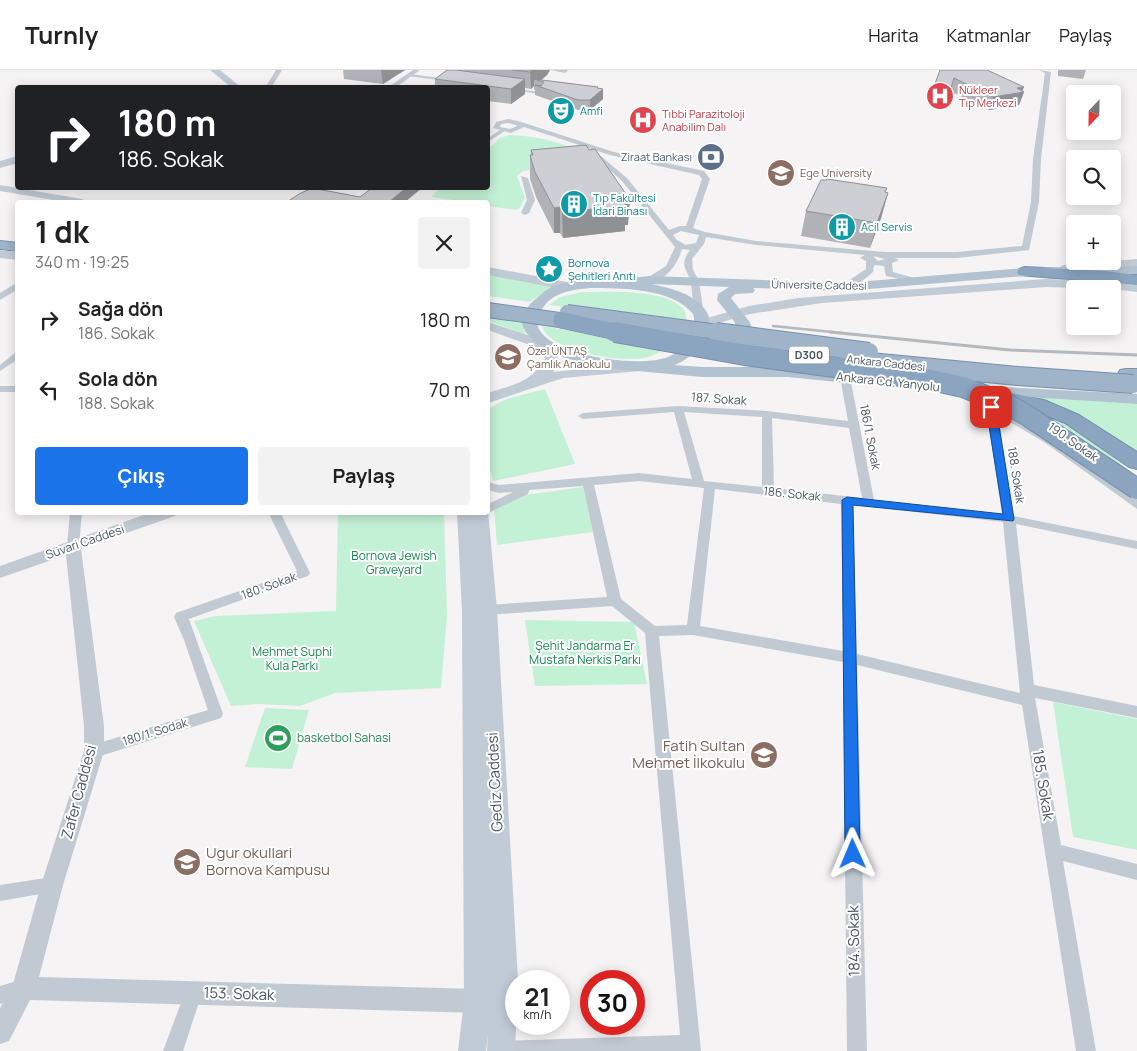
<!DOCTYPE html>
<html lang="tr">
<head>
<meta charset="utf-8">
<style>
  :root { --surface:#fff; --page:#f2f2f2; --text:#222; --muted:#767676; --line:#e0e0e0; --accent:#1a73e8 }
  body { margin:0; font-family:Manrope,sans-serif; background:var(--page); color:var(--text); height:100vh; display:flex; flex-direction:column; font-size:19px; white-space:nowrap }
  * { box-sizing:border-box; margin:0 }
  p { font-size:16px; color:var(--muted) }
  .icon { flex:none; width:28px; height:28px; fill:none; stroke:currentColor; stroke-width:2; stroke-linecap:round; stroke-linejoin:round }
  .map { position:relative; flex:1; overflow:hidden }
  .drawer { position:absolute; left:15px; top:130px; width:475px; height:315px; display:flex; flex-direction:column; background:var(--surface); border-radius:5px; box-shadow:0 2px 12px #0003 }
  .drawer>* { flex:none }
  .hud { position:absolute; left:15px; top:15px; width:475px; height:105px; border-radius:5px; box-shadow:0 2px 12px #0003; background:#202124; color:#fff; overflow:hidden }
  .needle { width:32px; rotate:202deg }
  .tools { position:absolute; left:1066px; top:15px; display:grid; gap:10px }
  .tools a { display:grid; place-items:center; width:55px; height:55px; border-radius:5px; background:var(--surface); box-shadow:0 2px 12px #0003; font-size:25px }
  .speed { position:absolute; left:505px; top:900px; display:flex; gap:10px; font-size:25px; font-weight:700; text-align:center }
  .speed>* { display:grid; place-content:center; width:65px; height:65px; border-radius:50%; background:var(--surface); box-shadow:0 2px 12px #0003; line-height:1 }
  .speed small { font-size:12px; font-weight:400 }
  .speed .limit { border:8px solid #d22; background:#fff; color:#111 }
  .pin { position:absolute; display:grid; place-items:center; width:42px; height:42px; color:#fff; margin:-21px; border-radius:10px; box-shadow:0 2px 8px #0006 }
  .me { position:absolute; width:55px; margin:-28px; rotate:359deg; stroke-linejoin:round; filter:drop-shadow(0 0 4px #0008) }
  .turn { display:flex; align-items:center; gap:18px; height:105px; padding:0 20px; font-size:22px }
  .turn .icon { width:65px; height:65px; stroke-width:2.5 }
  .turn b { display:block; font-size:35px; line-height:42px }
  .round { display:grid; place-items:center; flex:none; width:52px; height:52px; border-radius:5px; background:var(--page) }
  .overview { display:flex; align-items:center; justify-content:space-between; height:85px; padding:0 20px }
  h1 { font-size:30px; font-weight:700; line-height:38px }
  .primary-button { display:flex; gap:10px; margin-top:auto; padding:10px 20px }
  .primary-button a { flex:1; height:58px; border-radius:5px; background:var(--accent); color:#fff; font-size:20px; font-weight:700; line-height:58px; text-align:center }
  .primary-button a+a { background:var(--page); color:var(--text) }
  ul { padding:0; list-style:none }
  li { display:flex; align-items:center; gap:15px; height:70px; padding:0 20px }
  li div { flex:1 }
  li b { display:block; font-size:19px }
  li em { font-style:normal }
  header { display:flex; align-items:center; gap:30px; box-sizing:border-box; height:70px; padding:0 25px; background:var(--surface); border-bottom:1px solid var(--line) }
  header strong { font-size:24px }
  nav { display:flex; gap:28px; margin-inline-start:auto; font-size:18px }
  .map>svg:first-child { display:block }
</style>
</head>
<body>
<header>
<strong>Turnly</strong>
<nav><a>Harita</a><a>Katmanlar</a><a>Paylaş</a></nav>
</header>
<div class="map">
<svg width="1137" height="981" viewBox="0 0 1137 981">
  <rect width="100%" height="100%" fill="#f5f3f3"/>
  <!-- green -->
  <g fill="#c3f1d5">
    <path d="M510,65C540,66 569,74 596,89L523,101L517,106L525,128L520,138L516,140L488,136V132H467L431,127L440,118H488V79L500,68Z"/>
    <path d="M490,205L553,216L530,232L488,226V208Z"/>
    <path d="M582,222C607,222 666,218 683,239C687,243 686,249 686,254L549,235L560,227Z"/>
    <path d="M488,246L523,251L525,264L488,251Z"/>
    <path d="M542,256L668,277C661,282 653,286 644,288C621,293 548,281 542,256Z"/>
    <path d="M545,319L575,394L493,411L488,392V339L506,329Z"/>
    <path d="M1032,327L1137,334V385L1074,344Z"/>
    <path d="M1019,337L1067,349L1137,407Z"/>
    <path d="M583,417L593,462L497,475L494,438L525,425Z"/>
    <path d="M338,443H444L447,545L441,618L335,623L300,636L258,634L231,636L194,551L216,546L336,541Z"/>
    <path d="M525,550L634,552L647,614L535,616Z"/>
    <path d="M1053,632L1137,649V780L1073,767Z"/>
    <path d="M265,638L309,640L292,699L245,697Z"/>
  </g>
  <g fill="none" stroke-linecap="round" stroke-linejoin="round">
    <!-- trunk casing -->
    <g stroke="#7690ad" stroke-width="2">
      <g id="trunk">
        <path d="M0,171L18,173V181L0,179Z"/>
        <path d="M1126,299H1137V309L1120,308L1118,304L1120,300Z"/>
      </g>
    </g>
    <!-- motorway casing -->
    <g stroke="#7690ad" stroke-width="2">
      <g id="motorway">
        <path d="M1025,197L1104,201L1137,205V215L1019,205L1017,202L1019,199Z"/>
        <path d="M988,318L1044,330L1079,345L1137,382V399L1129,397L1065,353L1031,339L981,328L978,324L981,320Z"/>
      </g>
    </g>
    <!-- pedestrian -->
    <g fill="#c1cad2" fill-rule="evenodd">
      <path d="M409,4L448,9L450,10L448,11L407,6Z"/>
      <path d="M510,18L540,22L542,23L540,24L512,20Z"/>
      <path d="M500,60L505,61L488,72V68Z"/>
      <path d="M15,283H18V289L0,301V295Z"/>
    </g>
    <!-- minor -->
    <g fill="#c1cad2" fill-rule="evenodd">
      <path d="M276,0H282L271,18H265Z"/>
      <path d="M413,0H420L395,18H387Z"/>
      <path d="M551,0H567L568,1L565,3Z"/>
      <path d="M1039,0L1051,2L1041,89L1039,132L1029,180L957,188H895L899,190L892,193L893,202L918,209V213L886,206L884,196L874,195L873,202C864,209 854,220 842,219V215L866,199V191L860,188L865,185L756,175L706,167L704,174L692,189L693,200L699,211L703,238L698,241L693,238C693,230 692,222 691,214C688,198 678,197 690,180L682,179C678,194 664,214 647,212V208L666,196L675,177L622,111L591,83L596,82L627,108L669,160L680,156H686L702,109L699,105L610,85L524,57L511,63L493,58L496,52L508,49L518,51L614,82L704,101L710,109L693,158L705,162L756,171L885,182H957L1022,176L1031,132L1033,89L1045,3ZM508,53L516,55L517,56L510,59L500,57L501,54ZM681,161L699,165L696,173L686,175L677,170L673,165ZM873,186L885,189L878,191Z"/>
      <path d="M521,106L528,108L535,130L529,143L525,145L521,143L527,130Z"/>
      <path d="M18,212V219L0,230V223Z"/>
      <path d="M845,304L850,307L874,430L1002,444L986,337L991,334L1052,368L1137,429V439L1044,372L998,345L1014,446L1137,471V479L1016,454L1034,615L1137,636V648L1035,628L1061,775L1137,794V810L1063,791L1096,981H1076L1022,635L857,595L867,981H847L843,592L693,565L659,566L701,981H491L494,974L501,971L680,965L645,563L612,536L487,545L482,544L480,540L482,536L487,535L607,527L583,416L529,420L528,424L488,443L486,442L488,434L513,422L499,423L488,420V412L499,415L639,403L692,409L674,342L583,349L578,346L583,343L678,336L767,341L848,351L840,307ZM684,342L762,347V417L704,411ZM772,348L849,358L862,428L774,418ZM639,411L704,418L687,555L655,556L621,529L594,415ZM715,419L841,434L843,581L700,556ZM853,435L1003,452L1020,623L857,584Z"/>
      <rect x="0" y="316" width="18" height="6"/>
      <path d="M70,442H82L79,476L73,480L67,476Z"/>
      <path d="M268,442H280L310,503L308,506L189,549L223,644L221,648L94,688L89,686L86,681L89,676L208,640L184,570L174,547L176,543L297,501Z"/>
      <path d="M52,807L58,809L60,815L58,821L0,831V815Z"/>
      <path d="M24,909L30,912L33,918L30,924L0,934V916Z"/>
      <path d="M193,914L199,917L202,923L183,981H163L187,917Z"/>
    </g>
    <!-- tertiary -->
    <path fill="#c1cad2" fill-rule="evenodd" d="M152,442H177L175,446L81,479L104,656V681L63,815L39,907L478,919L486,923L490,931L486,939L478,943L30,930L9,971L0,974V938L13,914L41,815L84,681V656L66,485L0,508V496Z"/>
    <!-- secondary -->
    <g fill="#c1cbd6" fill-rule="evenodd">
      <path d="M210,0H220L242,18H232Z"/>
      <path d="M18,86V93L0,98V91Z"/>
      <path d="M0,115L82,129L88,132H65L0,121Z"/>
      <path d="M0,180L18,182V190L0,188Z"/>
      <path d="M1137,189V197L1063,203L1057,199L1063,195Z"/>
      <path d="M488,197L567,212L574,216L567,220L488,205Z"/>
      <path d="M1046,209L1106,211L1137,214V222L1112,219L1046,217L822,233L750,244L702,258L695,254L697,251L749,236L798,228Z"/>
      <path d="M488,252L552,273L559,289L553,302L640,293L645,294L647,297L645,300L640,301L563,308L488,333V323C512,315 531,313 545,289L541,279L488,260Z"/>
      <path d="M488,440L497,540L518,911L515,981H487L488,965L486,981H458L464,931L462,541L457,442H488Z"/>
    </g>
    <!-- primary -->
    <g fill="#b3c2d1" fill-rule="evenodd">
      <path d="M1137,196V204L1025,206L845,221L753,218L755,220L753,223L735,224L731,228L749,251L762,280L759,283H749L746,280L734,251L717,230L718,224L729,217L651,214C671,218 701,225 709,247C710,267 693,289 674,295L702,297H788L853,305L855,308L853,311L847,313L788,307H702L605,298L561,287L534,272L525,261L522,253L524,245L530,234L545,221L553,216L573,211L612,210L650,206L845,213L1025,198ZM590,218C620,218 673,218 693,244C696,252 693,258 689,265C685,275 678,283 668,287C642,298 553,287 539,259C536,254 537,247 541,241C551,222 571,220 590,218Z"/>
      <path d="M985,316L1137,324V334L979,324L977,321L979,318Z"/>
    </g>
    <!-- trunk -->
    <use href="#trunk" fill="#9fb4c9" fill-rule="evenodd"/>
    <!-- motorway -->
    <use href="#motorway" fill="#8ba5c1" fill-rule="evenodd"/>
    <!-- rail-far1 -->
    <path stroke="#b5b8bd" stroke-width="2.5" d="M773,256L842,263"/>
    <!-- rail -->
    <path stroke="#b5b8bd" stroke-width="3" d="M830,262L1010,280L1137,285"/>
    <!-- trunk-bridge-far1 casing -->
    <g stroke="#7690ad" stroke-width="16" stroke-linecap="butt">
      <g id="trunk-bridge-far1">
        <path d="M488,240L581,253"/>
        <path d="M567,242L726,263"/>
      </g>
    </g>
    <!-- trunk-bridge casing -->
    <g stroke="#7690ad" stroke-width="20" stroke-linecap="butt">
      <g id="trunk-bridge">
        <path d="M716,262L869,282"/>
        <path d="M849,290L1018,306L1133,314"/>
      </g>
    </g>
    <!-- motorway-bridge-far1 casing -->
    <g stroke="#7690ad" stroke-width="17" stroke-linecap="butt">
      <path id="motorway-bridge-far1" d="M561,250L621,263"/>
    </g>
    <!-- motorway-bridge casing -->
    <g stroke="#7690ad" stroke-width="22" stroke-linecap="butt">
      <path id="motorway-bridge" d="M615,262L745,285L931,310L963,317L1009,335L1028,346L1137,419"/>
    </g>
    <!-- trunk-bridge-far1 -->
    <use href="#trunk-bridge-far1" stroke="#9fb4c9" stroke-width="14"/>
    <!-- trunk-bridge -->
    <use href="#trunk-bridge" stroke="#9fb4c9" stroke-width="18"/>
    <!-- motorway-bridge-far1 -->
    <use href="#motorway-bridge-far1" stroke="#8ba5c1" stroke-width="16"/>
    <!-- motorway-bridge -->
    <use href="#motorway-bridge" stroke="#8ba5c1" stroke-width="20"/>
  </g>
  <!-- wall -->
  <g fill="#b0b2b7">
    <path d="M343,0H405L383,14L344,9Z"/>
    <path d="M447,0H550L547,5L541,10L598,17V18L603,19V29L590,40H578L535,25V20L534,19V16L531,19L525,18V24L511,34L488,31V18H435V9Z"/>
    <path d="M940,0L1023,21L1024,22L1019,35L989,40L950,21L945,37L929,35Z"/>
    <path d="M1058,0H1086L1083,9L1058,6Z"/>
    <path d="M531,80L628,155H625V161L563,168L560,163H554L536,127L530,109V85H531Z"/>
    <path d="M886,122L888,123L881,148L870,178L801,166L806,141Z"/>
  </g>
  <!-- shaded-wall -->
  <g fill="#909195">
    <path d="M381,0H405L383,14Z"/>
    <path d="M533,0H550L547,5L540,11L534,9V16L531,19L530,2Z"/>
    <path d="M525,9V24L511,34V19Z"/>
    <path d="M598,17V23L603,19V29L590,40V30Z"/>
    <path d="M1024,17L1022,22H1024L1019,35L989,40L993,27L1017,18Z"/>
    <path d="M406,118H422L405,132H389Z"/>
    <path d="M887,118L881,141L888,123L881,148L870,178Z"/>
    <path d="M630,130L628,155H625V161L563,168L562,142Z"/>
    <path d="M560,137V163H554V138Z"/>
  </g>
  <!-- building -->
  <g fill="#cdcfd5" stroke="#909195">
    <path d="M447,0H456L525,9L511,19L435,9Z"/>
    <path d="M512,0H533L530,2Z"/>
    <path d="M940,0H987L1024,17L1017,18L1024,22L993,27L954,8L949,24L932,22Z"/>
    <path d="M534,9L598,17L597,18L603,19L590,30H578L535,15L541,16L544,12Z"/>
    <path d="M586,75L589,80L595,79L630,130L623,131L626,136L562,142L560,137L554,138L535,102L530,85H533L531,80Z"/>
    <path d="M827,109L887,118L885,122L888,123L877,153L806,141L821,110H826Z"/>
    <path d="M312,118L360,127L372,118H406L389,132H287L299,124Z"/>
  </g>
  <!-- route -->
  <path fill="#1a73e8" stroke="#114b97" d="M991,334L996,337L1014,449L1013,451L853,435L860,784L858,790L853,792L848,790L845,784L842,430L847,427L1003,444L986,337Z"/>
  <!-- icons -->
  <defs>
    <g id="hospital-disc" transform="scale(1.4375)"><circle r="9.5" fill="#e0444e" stroke="#fff"/><path d="M-5-5h3v3.5h4V-5h3V5h-3V1.5h-4V5h-3Z" fill="#fff"/></g>
    <g id="theatre-disc" transform="scale(1.4375)"><circle r="9.5" fill="#0f9aa8" stroke="#fff"/><path d="M-5-5.5Q0-4 5-5.5V0Q5 5 0 6Q-5 5-5 0ZM-3.3-2.5H-1v1.5H-3.3ZM1-2.5H3.3v1.5H1ZM-2.8 1Q0 5.5 2.8 1Z" fill="#fff"/></g>
    <g id="bank-disc" transform="scale(1.4375)"><circle r="9.5" fill="#5c6f8a" stroke="#fff"/><path d="M-6-4H6V4H-6ZM0-2.3a2.3 2.3 0 1 0 0 4.6a2.3 2.3 0 1 0 0-4.6Z" fill="#fff"/></g>
    <g id="university-disc" transform="scale(1.4375)"><circle r="9.5" fill="#8d6e63" stroke="#fff"/><path d="M0-5L7-2L0 1L-7-2ZM-4 1L0 2.5L4 1V4Q0 6-4 4Z" fill="#fff"/></g>
    <g id="building-disc" transform="scale(1.4375)"><circle r="9.5" fill="#0f9aa8" stroke="#fff"/><path d="M-4-6H4V6H1V3H-1V6H-4ZM-2.5-4.3h1.7v1.8h-1.7ZM.8-4.3h1.7v1.8H.8ZM-2.5-1h1.7V.8h-1.7ZM.8-1h1.7V.8H.8Z" fill="#fff"/></g>
    <g id="sight-disc" transform="scale(1.4375)"><circle r="9.5" fill="#0f9aa8" stroke="#fff"/><path d="M0-6L1.8-2.2L6-1.7L2.9 1.2L3.7 5.4L0 3.3L-3.7 5.4L-2.9 1.2L-6-1.7L-1.8-2.2Z" fill="#fff"/></g>
    <g id="school-disc" transform="scale(1.4375)"><circle r="9.5" fill="#8d6e63" stroke="#fff"/><path d="M0-5L7-2L0 1L-7-2ZM-4 1L0 2.5L4 1V4Q0 6-4 4Z" fill="#fff"/></g>
    <g id="stadium-disc" transform="scale(1.4375)"><circle r="9.5" fill="#2e9e5b" stroke="#fff"/><path d="M0-5a6.5 5 0 1 0 0 10a6.5 5 0 1 0 0-10ZM-3.5-1.8h7v3.6h-7Z" fill="#fff"/></g>
  </defs>
  <g fill-rule="evenodd">
    <use href="#hospital-disc" x="940" y="26"/>
    <use href="#theatre-disc" x="561" y="41"/>
    <use href="#hospital-disc" x="643" y="50"/>
    <use href="#bank-disc" x="711" y="87"/>
    <use href="#university-disc" x="781" y="103"/>
    <use href="#building-disc" x="574" y="134"/>
    <use href="#building-disc" x="842" y="157"/>
    <use href="#sight-disc" x="549" y="199"/>
    <use href="#school-disc" x="508" y="287"/>
    <use href="#stadium-disc" x="278" y="668"/>
    <use href="#school-disc" x="764" y="685"/>
    <use href="#school-disc" x="187" y="792"/>
  </g>
  <g text-anchor="middle" stroke-width="4" stroke-linejoin="round" paint-order="stroke">
    <!-- far-health labels -->
    <g font-size="11" fill="#be3a42" stroke="#fff" text-anchor="start">
      <text x="959" y="24">Nükleer<tspan x="959" dy="13">Tıp Merkezi</tspan></text>
      <text x="662" y="48">Tıbbi Parazitoloji<tspan x="662" dy="13">Anabilim Dalı</tspan></text>
    </g>
    <!-- far-culture labels -->
    <g font-size="11" fill="#0d838f" stroke="#fff" text-anchor="start">
      <text x="580" y="45">Amfi</text>
      <text x="593" y="132">Tıp Fakültesi<tspan x="593" dy="13">İdari Binası</tspan></text>
      <text x="861" y="161">Acil Servis</text>
      <text x="568" y="197">Bornova<tspan x="568" dy="13">Şehitleri Anıtı</tspan></text>
    </g>
    <!-- far-service labels -->
    <g font-size="11" fill="#4e5e75" stroke="#fff" text-anchor="end">
      <text x="692" y="91">Ziraat Bankası</text>
    </g>
    <!-- far-education labels -->
    <g font-size="11" fill="#785e54" stroke="#fff" text-anchor="start">
      <text x="800" y="107">Ege University</text>
      <text x="527" y="285">Özel ÜNTAŞ<tspan x="527" dy="13">Çamlık Anaokulu</tspan></text>
    </g>
    <!-- far-street labels -->
    <g font-size="11" fill="#4a5661" stroke="#fff">
      <text transform="translate(819 215) rotate(1)" y="4">Üniversite Caddesi</text>
      <text transform="translate(886 293) rotate(6)" y="4">Ankara Caddesi</text>
    </g>
    <!-- shield labels -->
    <rect fill="#fff" stroke="#808990" stroke-width="1" x="789" y="276.5" width="40" height="17" rx="4"/>
    <g font-size="11" font-weight="bold" fill="#4a5661">
      <text x="809" y="289">D300</text>
    </g>
    <!-- street labels -->
    <g font-size="12" fill="#4a5661" stroke="#fff">
      <text transform="translate(888 312) rotate(6)" y="4">Ankara Cd. Yanyolu</text>
      <text transform="translate(719 329) rotate(4)" y="4">187. Sokak</text>
      <text transform="translate(870 367) rotate(79)" y="4">186/1. Sokak</text>
      <text transform="translate(1073 372) rotate(35)" y="4">190. Sokak</text>
      <text transform="translate(1016 405) rotate(81)" y="4">188. Sokak</text>
      <text transform="translate(792 424) rotate(6)" y="4">186. Sokak</text>
      <text transform="translate(85 472) rotate(-19)" y="4">Süvari Caddesi</text>
      <text transform="translate(269 516) rotate(-20)" y="4">180. Sokak</text>
      <text transform="translate(155 662) rotate(-17)" y="4">180/1. Sodak</text>
    </g>
    <!-- park labels -->
    <g font-size="12" fill="#17864f" stroke="#fff">
      <text x="394" y="490">Bornova Jewish<tspan x="394" dy="14">Graveyard</tspan></text>
      <text x="585" y="580">Şehit Jandarma Er<tspan x="585" dy="14">Mustafa Nerkis Parkı</tspan></text>
      <text x="292" y="586">Mehmet Suphi<tspan x="292" dy="14">Kula Parkı</tspan></text>
    </g>
    <!-- leisure labels -->
    <g font-size="12" fill="#27864d" stroke="#fff" text-anchor="start">
      <text x="297" y="672">basketbol Sahasi</text>
    </g>
    <!-- near-education labels -->
    <g font-size="15" fill="#785e54" stroke="#fff" text-anchor="end">
      <text x="745" y="681">Fatih Sultan<tspan x="745" dy="17">Mehmet İlkokulu</tspan></text>
      <text x="206" y="788" text-anchor="start">Ugur okullari<tspan x="206" dy="17">Bornova Kampusu</tspan></text>
    </g>
    <!-- near-street labels -->
    <g font-size="15" fill="#4a5661" stroke="#fff">
      <text transform="translate(495 712) rotate(-93)" y="5">Gediz Caddesi</text>
      <text transform="translate(1043 715) rotate(81)" y="5">185. Sokak</text>
      <text transform="translate(79 722) rotate(-75)" y="5">Zafer Caddesi</text>
      <text transform="translate(854 871) rotate(-91)" y="5">184. Sokak</text>
      <text transform="translate(239 924) rotate(2)" y="5">153. Sokak</text>
    </g>
  </g>
</svg>
<div class="tools">
<a><svg class="needle" viewBox="-14 -14 28 28"><path d="M0-13l5 13h-10z" fill="#e53935"/><path d="M0 13l5-13h-10z" fill="#767676"/></svg></a>
<a><svg class="icon" aria-label="search" viewBox="0 0 24 24"><circle cx="10" cy="10" r="6"/><path d="M15 15l6 6"/></svg></a>
<a>+</a>
<a>−</a>
</div>
<div class="speed"><div>21<small>km/h</small></div><div class="limit">30</div></div>
<div class="pin" style="left:991px;top:337px;background:#d93025"><svg class="icon" aria-label="arrive" viewBox="0 0 24 24"><path d="M6 21V4h12l-3 4 3 4H6"/></svg></div>
<svg class="me" style="left:853px;top:784px" viewBox="-20 -20 40 40"><path d="M0-17L14 15 0 8-14 15z" fill="#1a73e8" stroke="#fff" stroke-width="4"/></svg>
<div class="hud">
<div class="turn"><svg class="icon" aria-label="right" viewBox="0 0 24 24"><path d="M7 20v-9h11M14 6l5 5-5 5"/></svg><div><b>180 m</b>186. Sokak</div></div>
</div>
<section class="drawer">
<div class="overview"><div><h1>1 dk</h1><p>340 m · 19:25</p></div><a class="round"><svg class="icon" aria-label="close" viewBox="0 0 24 24"><path d="M6 6l12 12M18 6L6 18"/></svg></a></div>
<ul>
<li><svg class="icon" aria-label="right" viewBox="0 0 24 24"><path d="M7 20v-9h11M14 6l5 5-5 5"/></svg><div><b>Sağa dön</b><p>186. Sokak</p></div><em>180 m</em></li>
<li><svg class="icon" aria-label="left" viewBox="0 0 24 24"><path d="M17 20v-9H6M10 6l-5 5 5 5"/></svg><div><b>Sola dön</b><p>188. Sokak</p></div><em>70 m</em></li>
</ul>
<div class="primary-button"><a>Çıkış</a><a>Paylaş</a></div>
</section>
</div>
</body>
</html>
